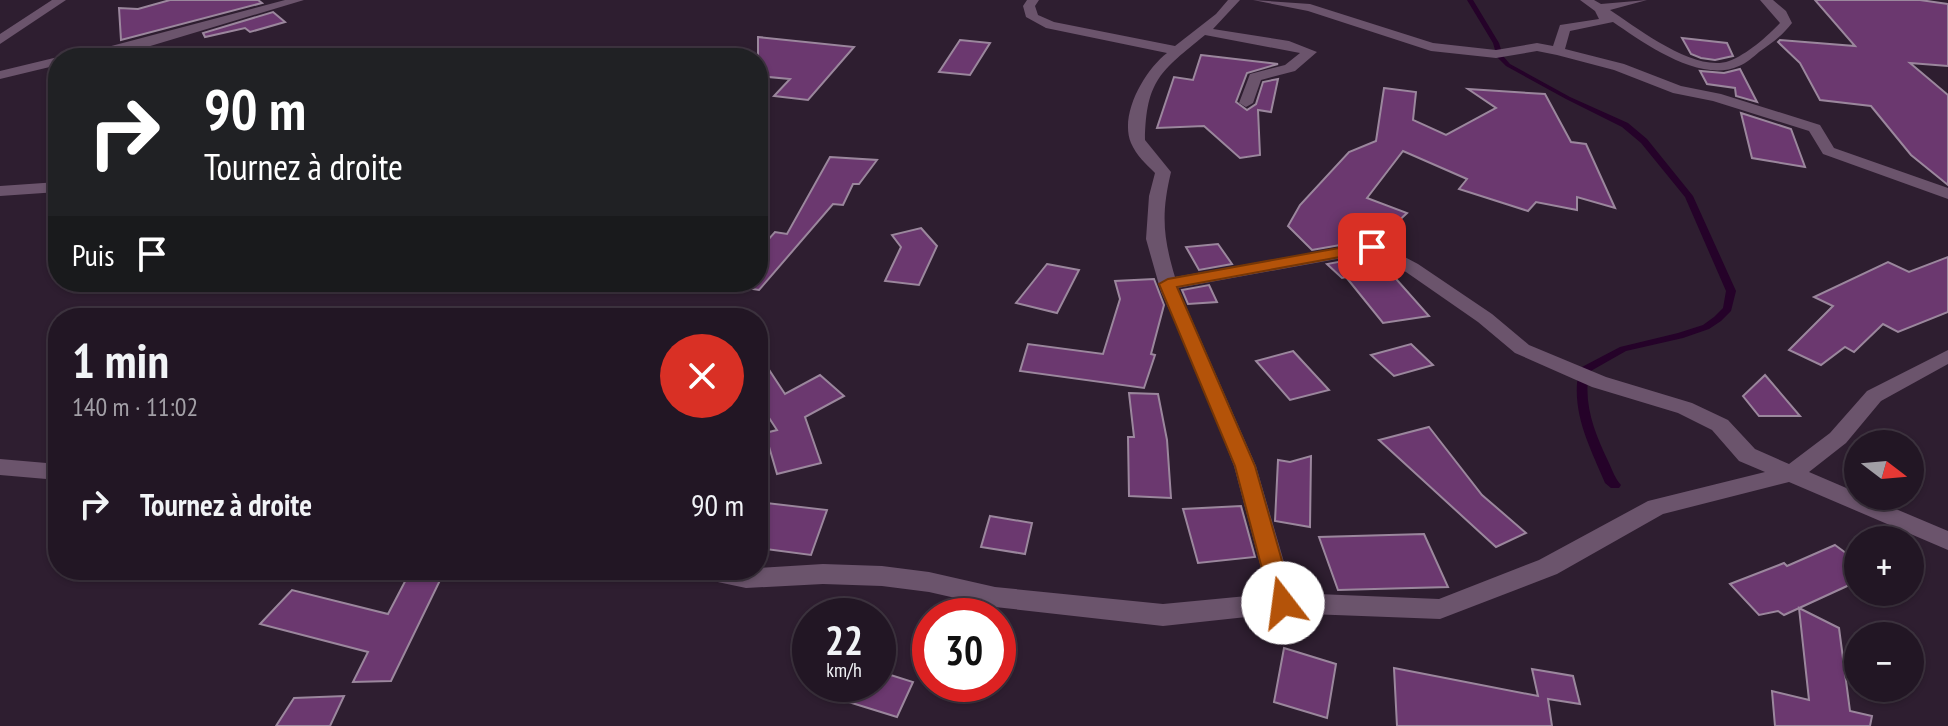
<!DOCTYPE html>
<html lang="fr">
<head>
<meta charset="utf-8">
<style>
  :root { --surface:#221624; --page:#2e2331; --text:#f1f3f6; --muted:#a29fa6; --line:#3f3541 }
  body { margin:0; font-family:"PT Sans Narrow",sans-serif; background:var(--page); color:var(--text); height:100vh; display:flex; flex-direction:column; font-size:30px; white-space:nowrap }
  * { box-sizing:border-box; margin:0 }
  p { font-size:26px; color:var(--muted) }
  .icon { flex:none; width:44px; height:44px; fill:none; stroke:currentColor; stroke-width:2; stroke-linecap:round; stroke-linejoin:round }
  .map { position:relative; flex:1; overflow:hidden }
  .panel { position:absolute; left:48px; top:308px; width:720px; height:272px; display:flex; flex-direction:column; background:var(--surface); border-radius:32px; box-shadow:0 2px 6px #0004,0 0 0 2px var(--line) }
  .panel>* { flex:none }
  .guide { position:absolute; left:48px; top:48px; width:720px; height:244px; border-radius:32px; box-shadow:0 2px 6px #0004,0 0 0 2px var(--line); background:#202124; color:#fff; overflow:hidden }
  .needle { width:52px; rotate:106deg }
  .buttons { position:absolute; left:1844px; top:430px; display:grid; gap:16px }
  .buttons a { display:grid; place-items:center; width:80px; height:80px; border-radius:50%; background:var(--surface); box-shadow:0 2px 6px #0004,0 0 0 2px var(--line); font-size:40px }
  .speed { position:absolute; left:792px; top:598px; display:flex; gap:16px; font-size:40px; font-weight:700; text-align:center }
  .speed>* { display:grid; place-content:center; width:104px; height:104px; border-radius:50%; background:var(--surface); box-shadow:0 2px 6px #0004,0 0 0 2px var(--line); line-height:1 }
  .speed small { font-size:20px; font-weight:400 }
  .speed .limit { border:12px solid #d22; background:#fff; color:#111 }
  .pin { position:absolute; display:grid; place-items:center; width:68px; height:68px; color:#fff; margin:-34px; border-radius:16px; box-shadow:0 4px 12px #0006 }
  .me { position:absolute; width:88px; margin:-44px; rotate:345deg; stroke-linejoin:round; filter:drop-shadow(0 0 6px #0008) }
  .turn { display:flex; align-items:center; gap:28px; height:168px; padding:0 24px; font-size:36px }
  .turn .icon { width:104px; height:104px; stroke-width:2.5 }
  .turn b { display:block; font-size:56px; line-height:68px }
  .then { display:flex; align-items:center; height:76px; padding:0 24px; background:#0003; gap:16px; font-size:30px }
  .round { display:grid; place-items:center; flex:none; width:84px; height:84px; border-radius:42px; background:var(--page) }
  .headline { display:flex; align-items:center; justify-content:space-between; height:136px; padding:0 24px }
  h1 { font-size:48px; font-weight:600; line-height:60px }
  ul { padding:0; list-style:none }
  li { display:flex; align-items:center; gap:24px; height:120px; padding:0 24px }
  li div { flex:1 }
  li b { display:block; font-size:30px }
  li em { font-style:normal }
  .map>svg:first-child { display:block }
</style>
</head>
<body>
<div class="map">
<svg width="1948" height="726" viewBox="0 0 1948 726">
  <rect width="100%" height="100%" fill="#2e1e30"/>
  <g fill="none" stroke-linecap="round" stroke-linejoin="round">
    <!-- stream -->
    <path fill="#250229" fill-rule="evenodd" d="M1467,0H1473L1499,43L1503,56L1510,64L1570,97L1628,123L1647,139L1693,196L1736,291L1731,311L1721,321L1709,329L1683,338L1626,351L1589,372C1583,405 1595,434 1609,463C1613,472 1615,478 1621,485L1619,488H1611L1605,483C1590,447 1570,411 1579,370L1580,368L1620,347L1678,333L1703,325L1714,317L1723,308L1726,291L1685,197L1641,143L1622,127L1566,99L1506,66L1497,57L1493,43Z"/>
  </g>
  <!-- building -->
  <g fill="#6b386f" stroke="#9b879d" stroke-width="2">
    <path d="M170,0H258L262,3L121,40L119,8L138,9Z"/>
    <path d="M1815,0H1920L1948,4V66L1910,63L1948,95V185L1911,155L1871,106L1820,100L1800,63L1778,42L1780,40L1855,46Z"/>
    <path d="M273,12L285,22L250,32L245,28L205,37L203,33Z"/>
    <path d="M758,37L854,47L808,100L774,96L790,79L758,76Z"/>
    <path d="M1682,38L1727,43L1733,56L1715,60L1701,58L1691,54Z"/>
    <path d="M960,40L990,43L970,75L939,72Z"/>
    <path d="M1201,55L1278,64L1247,73L1236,102L1247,110L1256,104L1263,82L1278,79L1271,112L1258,110L1260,155L1240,158L1204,126L1157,128L1174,77L1193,80Z"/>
    <path d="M1740,69L1757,102L1736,96L1735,88L1707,84L1700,71L1724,73Z"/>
    <path d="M1384,88L1416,92L1413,120L1446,135L1496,108L1468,89L1545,94L1571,142L1586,144L1615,208L1577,197V210L1536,202L1528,211L1459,189L1467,179L1403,151L1367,198L1407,213L1380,238L1312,250L1288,226L1300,205L1349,152L1376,141Z"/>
    <path d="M1741,113L1791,129L1805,167L1752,158Z"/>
    <path d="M830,157L877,160L859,184H853L843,205L833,204L759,290L727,285L730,282H758V251L775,232L787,234Z"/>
    <path d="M921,228L937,246L919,285L885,281L901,247L892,235Z"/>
    <path d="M1218,244L1232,264L1199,270L1186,247Z"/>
    <path d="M1370,256L1382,263L1429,316L1383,323L1346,277L1342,278L1327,264Z"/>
    <path d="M1948,257V312L1898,332L1883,324L1854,352L1845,347L1821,365L1789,350L1833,306L1814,297L1888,262L1909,272Z"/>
    <path d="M1047,264L1079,270L1057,313L1016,303Z"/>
    <path d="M1154,279L1164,305L1151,354L1155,355L1144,388L1020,371L1028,344L1103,354L1120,299L1115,281Z"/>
    <path d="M1209,285L1217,302L1188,304L1182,290Z"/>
    <path d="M1411,344L1433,365L1394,376L1371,355Z"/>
    <path d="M1293,351L1329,390L1290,400L1256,361Z"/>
    <path d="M758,353L785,394L820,375L844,396L805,417L821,463L777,474L765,433L777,430L758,401Z"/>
    <path d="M1765,375L1800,416H1759L1743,396Z"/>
    <path d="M1129,393L1158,394L1167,440L1171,498L1129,496L1128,437H1134Z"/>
    <path d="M1429,427L1482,495L1526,533L1496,547L1379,440Z"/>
    <path d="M1311,456L1310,527L1275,521L1278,460L1290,462Z"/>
    <path d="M758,502L827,510L811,555L758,548Z"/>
    <path d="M1241,506L1255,557L1198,563L1183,509Z"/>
    <path d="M990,516L1032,523L1025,554L981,547Z"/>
    <path d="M1424,534L1448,587L1338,590L1319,537Z"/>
    <path d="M1835,545L1858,562V581L1784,615L1778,611L1759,615L1730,584L1784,563L1787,566Z"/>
    <path d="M411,570H445L391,681L353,682L368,652L260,624L292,590L388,614Z"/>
    <path d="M1799,608L1839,628L1850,711L1872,716L1870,726H1775L1772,691L1809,700Z"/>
    <path d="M1284,648L1336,664L1327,718L1274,702Z"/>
    <path d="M1394,668L1538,696L1532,669L1573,676L1580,704L1548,699L1552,726H1397Z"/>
    <path d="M878,671L913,682L897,717L810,690L811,684H878Z"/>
    <path d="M344,696L330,726H276L294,698Z"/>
  </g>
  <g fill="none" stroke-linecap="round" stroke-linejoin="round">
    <!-- street -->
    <g fill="#6b546c" fill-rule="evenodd">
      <path d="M52,0H66L0,44V34Z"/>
      <path d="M285,0H304L147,47L92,58H66Z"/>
      <path d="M1027,0H1039L1035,6L1038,15L1054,22L1175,46L1216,14L1228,0H1240L1213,29L1289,41L1317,52L1295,71L1261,80L1253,103L1246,107L1239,103L1250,74L1285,65L1300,53L1205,35C1161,71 1146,80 1145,140L1171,172C1161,214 1163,237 1175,277L1372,242L1378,243L1418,264L1492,314L1529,345L1606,377L1692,403L1728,420L1755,449L1789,464L1830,433L1867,391L1948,350V364L1881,401L1846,443L1809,472L1858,493V496H1865L1948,531V550L1789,482L1663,514L1557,574L1440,619L1283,613L1163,626L995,607L929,592L882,586L823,584L746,588L694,577L691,570H758V568L823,564L882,566L929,572L995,587L1163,604L1268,594L1234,466L1191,357L1161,292L1146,239L1149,196L1155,173C1146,164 1136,155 1131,143C1119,114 1145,70 1167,53L1046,28L1026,17L1023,6ZM1370,253L1406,272L1478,322L1515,353L1592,387L1678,413L1712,430L1739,461L1765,472L1648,501L1539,560L1439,599L1293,593L1256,466L1178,288Z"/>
      <path d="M1253,0L1310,4L1433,43L1496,50L1537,43L1553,46L1560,25L1599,19L1595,11L1580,0H1594L1601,4L1647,0L1610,10C1637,28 1695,73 1729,61C1746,55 1768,36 1780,23L1760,0H1773L1786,11L1792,23C1783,35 1772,43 1759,52C1753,57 1747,63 1739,66C1700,84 1644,43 1613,22L1570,31L1565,49L1624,64L1681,86L1721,94L1820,125L1834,148L1948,188V199L1823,154L1809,131L1713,101L1673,93L1614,70L1557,55L1537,51L1496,58L1431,51L1308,11Z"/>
      <path d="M58,57L62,58H58V65L0,79V71Z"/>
      <path d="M58,182V192L0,196V186Z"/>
      <path d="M0,459L58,464V480L0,475Z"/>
    </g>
  </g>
  <!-- route -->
  <path fill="#b45309" stroke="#753606" stroke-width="2" d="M1372,242L1378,243V250L1177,287L1255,466L1294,603L1291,610L1283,612L1274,610L1271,603L1235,466L1159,284L1168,279Z"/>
</svg>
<div class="buttons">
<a><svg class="needle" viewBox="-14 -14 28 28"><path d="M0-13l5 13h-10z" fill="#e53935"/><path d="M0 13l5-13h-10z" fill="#a29fa6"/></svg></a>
<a>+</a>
<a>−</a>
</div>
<div class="speed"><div>22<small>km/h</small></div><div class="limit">30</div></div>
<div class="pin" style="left:1372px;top:247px;background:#d93025"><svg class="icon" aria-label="arrive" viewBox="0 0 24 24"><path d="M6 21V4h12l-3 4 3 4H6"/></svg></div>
<svg class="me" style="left:1283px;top:603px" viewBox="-20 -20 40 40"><circle r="19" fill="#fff"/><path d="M0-13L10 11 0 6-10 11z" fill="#b45309"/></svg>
<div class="guide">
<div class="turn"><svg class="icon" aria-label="right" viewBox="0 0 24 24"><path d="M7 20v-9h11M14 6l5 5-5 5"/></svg><div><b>90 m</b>Tournez à droite</div></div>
<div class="then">Puis<svg class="icon" aria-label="arrive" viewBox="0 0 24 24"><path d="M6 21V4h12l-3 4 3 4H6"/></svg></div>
</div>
<section class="panel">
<div class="headline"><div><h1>1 min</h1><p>140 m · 11:02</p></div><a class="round" style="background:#d93025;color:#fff"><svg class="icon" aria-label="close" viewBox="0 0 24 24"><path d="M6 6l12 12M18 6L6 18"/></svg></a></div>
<ul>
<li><svg class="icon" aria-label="right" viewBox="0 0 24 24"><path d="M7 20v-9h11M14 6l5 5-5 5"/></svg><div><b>Tournez à droite</b></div><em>90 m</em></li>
</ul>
</section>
</div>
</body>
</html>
